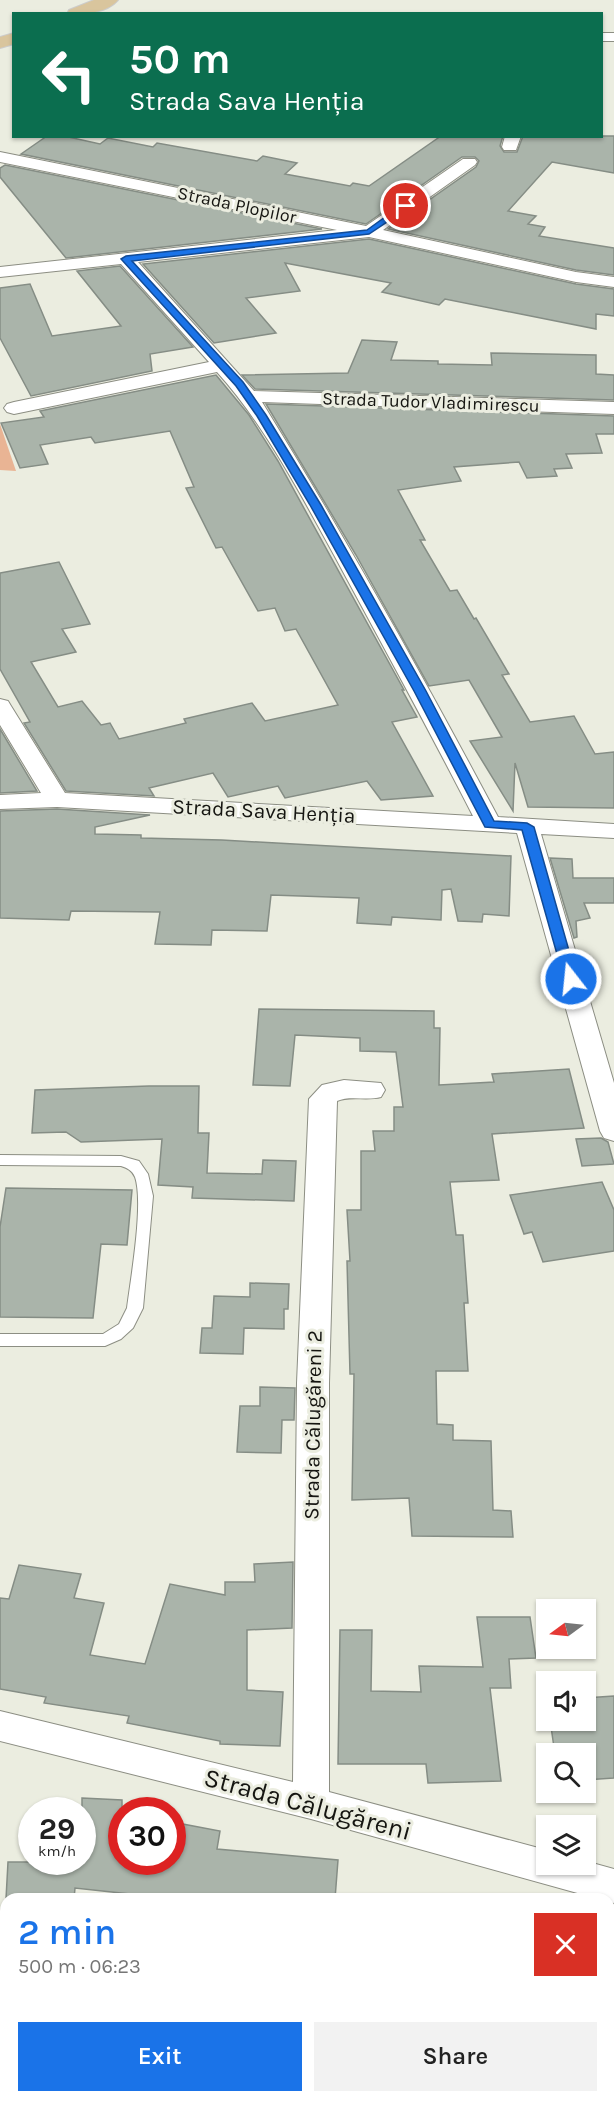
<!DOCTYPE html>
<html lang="en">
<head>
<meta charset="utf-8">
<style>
  :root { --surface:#fff; --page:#f2f2f2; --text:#222; --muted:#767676; --accent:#1a73e8 }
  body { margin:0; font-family:Karla,sans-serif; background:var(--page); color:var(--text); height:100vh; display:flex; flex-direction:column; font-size:22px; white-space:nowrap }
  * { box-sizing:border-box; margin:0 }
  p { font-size:20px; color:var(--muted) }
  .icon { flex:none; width:33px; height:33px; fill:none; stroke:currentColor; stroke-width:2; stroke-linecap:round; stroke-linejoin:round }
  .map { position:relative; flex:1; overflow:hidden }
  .drawer { position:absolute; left:0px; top:1893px; width:615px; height:210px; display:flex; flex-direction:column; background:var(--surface); border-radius:18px 18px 0 0; box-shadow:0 2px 4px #0004 }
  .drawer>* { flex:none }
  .guide { position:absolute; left:12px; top:12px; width:591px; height:126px; border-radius:0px; box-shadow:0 2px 4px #0004; background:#0b6e4f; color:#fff; overflow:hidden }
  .needle { width:39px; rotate:255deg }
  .controls { position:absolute; left:536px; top:1599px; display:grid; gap:12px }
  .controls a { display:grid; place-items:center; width:60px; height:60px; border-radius:0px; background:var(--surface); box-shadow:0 2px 4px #0004; font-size:30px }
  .speed { position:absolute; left:18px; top:1797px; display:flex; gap:12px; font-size:30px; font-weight:700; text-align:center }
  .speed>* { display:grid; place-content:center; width:78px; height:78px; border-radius:50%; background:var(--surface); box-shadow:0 2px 4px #0004; line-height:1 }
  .speed small { font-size:15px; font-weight:400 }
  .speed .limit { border:9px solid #d22; background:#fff; color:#111 }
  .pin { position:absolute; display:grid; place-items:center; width:51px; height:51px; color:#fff; margin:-26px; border:3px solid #fff; border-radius:50%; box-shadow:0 2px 6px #0007 }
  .me { position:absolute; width:66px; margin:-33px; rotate:344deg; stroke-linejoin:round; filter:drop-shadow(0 0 4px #0008) }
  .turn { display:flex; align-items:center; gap:21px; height:126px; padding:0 18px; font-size:27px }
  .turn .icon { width:78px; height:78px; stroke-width:2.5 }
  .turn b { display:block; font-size:42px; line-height:51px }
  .round { display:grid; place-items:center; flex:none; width:63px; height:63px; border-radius:0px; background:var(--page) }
  .headline { display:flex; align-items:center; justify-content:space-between; height:102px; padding:0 18px }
  h1 { font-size:36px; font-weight:600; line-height:45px; color:var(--accent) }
  .button { display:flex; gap:12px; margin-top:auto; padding:12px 18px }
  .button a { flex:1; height:69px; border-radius:0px; background:var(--accent); color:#fff; font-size:24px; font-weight:600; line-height:69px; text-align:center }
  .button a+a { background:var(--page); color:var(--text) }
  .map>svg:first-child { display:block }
</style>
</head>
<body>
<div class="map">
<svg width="614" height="2103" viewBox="0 0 614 2103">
  <rect width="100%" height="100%" fill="#ebede0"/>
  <!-- green -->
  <path fill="#e9b494" d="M0,424L16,471L0,470Z"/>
  <!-- building -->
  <g fill="#aab4aa" stroke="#858d85" stroke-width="1.5">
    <path d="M47,136H64L100,144L108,138L153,147L157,143L257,161L263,156L297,163L285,174L350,186L353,183L369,186L441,136H503L500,146L504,152H517L523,136H614V173L552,162L508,211L536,216L528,224L545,227L539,236L614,248V275L576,270L388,229L476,167L479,161L475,157H462L366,224L21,154Z"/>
    <path d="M5,165L322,229L66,258L0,177V168Z"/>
    <path d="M369,239L576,284L614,289V316L596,314V329L445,299L439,305L382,292L391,283L285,263L300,291L246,298L276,333L214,343L143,264Z"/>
    <path d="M120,266L193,347L150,354L152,371L31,396L0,338V288L30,284L52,336L121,326L77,271Z"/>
    <path d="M362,340L397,342L391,360L438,361V364L492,365L491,353L596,355V374L614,375V400L255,389L242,375L348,373Z"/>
    <path d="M216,375L249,415L278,461L404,690H402L417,717L392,722L433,796L381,800L367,781L285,798L278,786L228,797L213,773L149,788L154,796L66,791L24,723L30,722L0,669V573L59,562L90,624L62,629L76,652L31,662L58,707L82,701L101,725L110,723L119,739L186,723L184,719L252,703L265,721L338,705L296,629L285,631L275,608L258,611L222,547L216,548L186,488L194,487L170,431L95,443L91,437L40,445L48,464L20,468L1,423L44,417L40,411Z"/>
    <path d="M266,404L614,416V434H596L602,453L566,454L572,468L554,469L557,476L527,478L519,462L454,467L461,481L398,490L425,540H420L450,591L457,590L474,619L476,618L509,674L502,675L530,722L574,716L595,754L614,752V808L528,807L515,763L513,811L470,741L502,737L469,680L429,686L356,555Z"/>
    <path d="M0,729L37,791L0,793Z"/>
    <path d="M57,809L150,815L95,827V834L141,835V838L222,840L511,856L509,916L483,914L482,922L458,921L451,889L442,890L441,920L392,917L391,925L357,923L359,898L271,895L267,931L212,930L211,945L155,944L160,912L71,911L69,920L0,918V811Z"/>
    <path d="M550,858L572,859L573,878H614V903H584L590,918L576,921L577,937L574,938Z"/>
    <path d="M259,1009L434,1011V1028H440L439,1085L494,1082L492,1074L569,1069L584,1128L492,1134L499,1180L450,1182L456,1235H463L468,1303H464L468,1371H436L437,1424L453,1425V1440L491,1441L493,1510L511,1511L513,1537L412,1536L409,1498L352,1500L354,1374H350L347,1261H350L347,1210H361V1151H375L373,1131H394V1107H403L396,1052L360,1051V1038L295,1035L290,1086L253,1085Z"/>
    <path d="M149,1086H199L198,1133H209L207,1173L262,1174L263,1160L296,1161L294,1201L192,1198L193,1187L158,1185L162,1139L81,1142L66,1132L32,1133L35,1090Z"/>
    <path d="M601,1138L608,1142L614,1164L582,1166L576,1139Z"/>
    <path d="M602,1182L614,1210V1251L543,1262L532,1232L524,1234L510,1195Z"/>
    <path d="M6,1188L132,1190L127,1245L101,1244L93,1318L0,1317V1227Z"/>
    <path d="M250,1283L289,1284L288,1309H284V1329L244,1328L243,1354L200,1353L202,1328H212L214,1296L250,1297Z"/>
    <path d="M260,1387L295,1388L294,1420H282L281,1453L237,1452L240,1406H260Z"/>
    <path d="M293,1562L292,1628L247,1630V1690L283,1692L280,1746L220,1744V1741L127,1723L129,1716L44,1703L46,1697L0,1689V1598L9,1599L19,1565L81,1574L74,1598L104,1603L90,1655L145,1664L170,1584L225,1595V1582H255L254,1564Z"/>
    <path d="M477,1617H530L536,1658L509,1659L511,1688H490L501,1781L428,1783L426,1764H338L340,1630H372L371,1691L421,1692L419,1666L483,1667Z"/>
    <path d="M614,1696V1778L585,1780V1754H555L550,1720H585V1698Z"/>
    <path d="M82,1798L122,1800V1862H172V1822L220,1831L217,1849L338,1860L335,1899H139V1895L75,1888L74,1899H6L8,1862H82Z"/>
  </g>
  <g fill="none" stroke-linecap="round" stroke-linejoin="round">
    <!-- service casing -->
    <g stroke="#8c8e83" stroke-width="2">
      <path id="service" d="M0,1155L121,1156L139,1161L148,1174L153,1196L143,1308L133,1328L121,1339L105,1346H0V1334H103L119,1324L127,1308C131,1277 144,1203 135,1177C132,1170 127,1168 121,1166L0,1165Z"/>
    </g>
    <!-- minor casing -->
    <g stroke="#8c8e83" stroke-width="2">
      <g id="minor">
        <rect x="602" y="33" width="12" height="8"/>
        <path d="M505,136H521L516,150H504L502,147Z"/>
        <path d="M0,152L366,226L463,159H475L477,162L475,165L383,230L576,272L614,277V287L576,282L369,237L138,262L254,391L614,402V414L262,402C346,538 423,676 498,817L614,824V838L541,834L614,1083V1141L604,1138L600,1131L517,833L57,807L0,809V795L41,793L0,725V699L8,701L11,706L65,793L473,816C428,728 381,642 334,555C300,493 264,424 217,372L14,414L7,412L4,408L7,404L14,402L209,362L121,264L0,277V267L337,230L0,162Z"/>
        <path d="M344,1080L381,1083L385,1090L381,1097C366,1101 350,1095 337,1101L329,1383V1792L546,1850V1864H585V1861L614,1869V1903L609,1902V1899H599L311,1819L0,1741V1711L293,1782L297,1383L309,1099L322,1085Z"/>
      </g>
    </g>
    <!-- primary casing -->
    <g stroke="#cccccb" stroke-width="2">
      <g id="primary">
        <path d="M94,0H118C106,14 83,14 67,14L69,10Z"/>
        <path d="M14,33V44L0,48V37Z"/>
      </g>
    </g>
    <!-- service -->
    <use href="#service" fill="#fff" fill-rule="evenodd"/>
    <!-- minor -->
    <use href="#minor" fill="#fff" fill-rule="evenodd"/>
    <!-- primary -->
    <use href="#primary" fill="#d9c59d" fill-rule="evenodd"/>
  </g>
  <!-- route -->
  <path fill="#1a73e8" stroke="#114b97" stroke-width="1.5" d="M403,204L411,206L369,234L132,261L243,382L266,415L321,505L426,691L494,821L527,823L534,827L577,979L571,983L564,979L522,830L485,827L414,691L310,505L257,416L236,386L121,259L126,256L367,230Z"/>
  <g text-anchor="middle" stroke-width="6" stroke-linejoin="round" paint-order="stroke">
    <!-- far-street labels -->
    <g font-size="18" fill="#151511" stroke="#ebede0">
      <text transform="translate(237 205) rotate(12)" y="6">Strada Plopilor</text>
      <text transform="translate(431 402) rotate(2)" y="6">Strada Tudor Vladimirescu</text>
    </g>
    <!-- street labels -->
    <g font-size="21" fill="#151511" stroke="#ebede0">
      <text transform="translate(264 811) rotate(3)" y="7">Strada Sava Henția</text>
      <text transform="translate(313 1425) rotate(-89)" y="7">Strada Călugăreni 2</text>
    </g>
    <!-- near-street labels -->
    <g font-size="26" fill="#151511" stroke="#ebede0">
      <text transform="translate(308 1804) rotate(15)" y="9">Strada Călugăreni</text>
    </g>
  </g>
</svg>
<div class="controls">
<a><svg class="needle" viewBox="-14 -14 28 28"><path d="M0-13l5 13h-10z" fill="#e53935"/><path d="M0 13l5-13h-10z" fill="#767676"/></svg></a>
<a><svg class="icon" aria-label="sound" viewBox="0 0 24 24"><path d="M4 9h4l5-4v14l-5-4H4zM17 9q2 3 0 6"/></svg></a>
<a><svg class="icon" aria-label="search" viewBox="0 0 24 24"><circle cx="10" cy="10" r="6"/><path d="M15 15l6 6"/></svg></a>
<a><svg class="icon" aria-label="layers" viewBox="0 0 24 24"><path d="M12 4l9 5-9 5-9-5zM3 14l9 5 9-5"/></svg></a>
</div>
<div class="speed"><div>29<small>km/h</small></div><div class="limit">30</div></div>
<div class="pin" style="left:406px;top:206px;background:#d93025"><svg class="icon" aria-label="arrive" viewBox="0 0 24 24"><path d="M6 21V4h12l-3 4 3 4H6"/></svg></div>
<svg class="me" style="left:571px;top:979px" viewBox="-20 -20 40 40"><circle r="17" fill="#1a73e8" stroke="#fff" stroke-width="3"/><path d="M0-11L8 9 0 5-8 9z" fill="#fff"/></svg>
<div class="guide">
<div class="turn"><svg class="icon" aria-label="left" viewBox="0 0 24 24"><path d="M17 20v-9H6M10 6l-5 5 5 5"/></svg><div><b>50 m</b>Strada Sava Henția</div></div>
</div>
<section class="drawer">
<div class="headline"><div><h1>2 min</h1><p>500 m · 06:23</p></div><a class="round" style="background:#d93025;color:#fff"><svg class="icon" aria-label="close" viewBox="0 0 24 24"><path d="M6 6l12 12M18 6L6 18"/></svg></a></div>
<div class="button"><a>Exit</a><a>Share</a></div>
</section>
</div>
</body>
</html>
